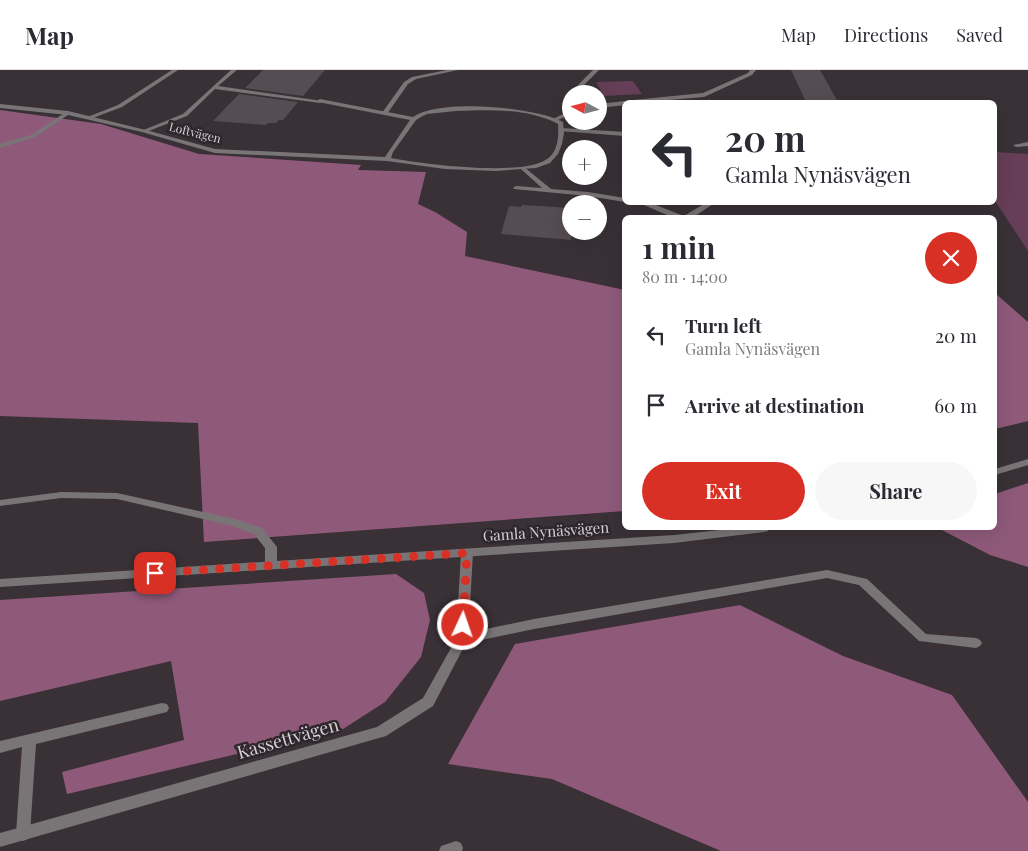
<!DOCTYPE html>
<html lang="en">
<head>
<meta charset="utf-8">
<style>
  :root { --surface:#fff; --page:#f7f7f7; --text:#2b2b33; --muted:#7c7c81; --line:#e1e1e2; --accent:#d93025 }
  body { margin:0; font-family:"Playfair Display",serif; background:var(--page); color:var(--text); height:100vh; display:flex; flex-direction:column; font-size:19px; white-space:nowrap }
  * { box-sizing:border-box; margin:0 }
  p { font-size:16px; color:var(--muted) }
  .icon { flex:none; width:28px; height:28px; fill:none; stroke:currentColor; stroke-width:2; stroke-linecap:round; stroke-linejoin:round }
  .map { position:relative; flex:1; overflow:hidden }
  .drawer { position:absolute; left:622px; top:145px; width:375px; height:315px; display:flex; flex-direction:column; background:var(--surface); border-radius:8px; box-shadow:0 5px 20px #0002 }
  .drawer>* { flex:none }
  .hud { position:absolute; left:622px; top:30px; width:375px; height:105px; border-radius:8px; box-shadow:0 5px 20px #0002; background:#fff; color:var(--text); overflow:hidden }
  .needle { width:32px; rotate:277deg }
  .fabs { position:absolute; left:562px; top:15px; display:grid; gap:10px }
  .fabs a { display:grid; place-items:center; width:45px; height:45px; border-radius:50%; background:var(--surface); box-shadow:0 5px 20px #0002; font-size:25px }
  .pin { position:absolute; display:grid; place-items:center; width:42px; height:42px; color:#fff; margin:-21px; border-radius:10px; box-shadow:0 2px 8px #0006 }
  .me { position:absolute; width:55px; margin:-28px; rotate:3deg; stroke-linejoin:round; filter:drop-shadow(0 0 4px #0008) }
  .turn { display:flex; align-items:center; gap:18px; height:105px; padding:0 20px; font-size:22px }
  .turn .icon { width:65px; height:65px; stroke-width:2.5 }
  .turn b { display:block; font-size:35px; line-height:42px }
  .round { display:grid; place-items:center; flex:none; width:52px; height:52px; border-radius:26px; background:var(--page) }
  .head { display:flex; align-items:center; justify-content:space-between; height:85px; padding:0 20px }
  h1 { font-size:30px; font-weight:700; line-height:38px }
  .cta { display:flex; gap:10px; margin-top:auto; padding:10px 20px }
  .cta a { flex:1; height:58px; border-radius:30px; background:var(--accent); color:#fff; font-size:20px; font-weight:700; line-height:58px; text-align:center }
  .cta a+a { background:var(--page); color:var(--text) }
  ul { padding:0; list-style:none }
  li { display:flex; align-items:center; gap:15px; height:70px; padding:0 20px }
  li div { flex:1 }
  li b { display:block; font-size:19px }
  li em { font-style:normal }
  header { display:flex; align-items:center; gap:30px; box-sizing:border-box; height:70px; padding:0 25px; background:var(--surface); border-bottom:1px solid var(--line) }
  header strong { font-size:24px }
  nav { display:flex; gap:28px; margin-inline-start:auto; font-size:18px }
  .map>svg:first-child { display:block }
</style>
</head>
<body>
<header>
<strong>Map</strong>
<nav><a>Map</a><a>Directions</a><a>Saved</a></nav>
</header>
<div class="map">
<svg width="1028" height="781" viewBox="0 0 1028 781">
  <rect width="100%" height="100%" fill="#393136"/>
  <!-- green -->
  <g fill="#663e57">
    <path d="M633,11L642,24L604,26L596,12Z"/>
    <path d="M995,82L1028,84V181L995,131Z"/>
  </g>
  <!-- forest -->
  <g fill="#8f5a7a">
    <path d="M0,40L101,54L199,84L361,95L358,100L426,102L418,134L435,142L467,162L465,186L625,220V441L204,472L198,353L0,346Z"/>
    <path d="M995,223L1028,252V351L995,359Z"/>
    <path d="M1028,413V497L990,485L938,458H995V424Z"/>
    <path d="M396,504L424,523L430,550L421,587L385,632L343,659L67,724L62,702L184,670L171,591L0,631V530Z"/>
    <path d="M740,535L843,586L952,625L1028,732V781H721L552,709L448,694L515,574Z"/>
  </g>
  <!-- building -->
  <g fill="#564d52">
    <path d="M263,0H325L303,26L245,18Z"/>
    <path d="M791,0H820L838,32H806Z"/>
    <path d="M239,24L298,32L283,50H279L276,53H268L266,55L213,51Z"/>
    <path d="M522,135L571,138V170L501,164L509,136L521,137Z"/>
  </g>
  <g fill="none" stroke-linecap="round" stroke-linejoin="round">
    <!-- service -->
    <g fill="#797577" fill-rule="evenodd">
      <path d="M172,0H178L122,37L90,49L85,48L118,35Z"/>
      <path d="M231,0H237L218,16L323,31L320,33L215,19L187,46L146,62L141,61L183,44Z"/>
      <path d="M447,0H458L416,9L408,14L387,44L382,43L404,12L412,7Z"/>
      <path d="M593,0H599L582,17L580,24H574L577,16Z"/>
      <path d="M750,0H756L752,5L704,27L645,32H630L633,30L703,23L748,3Z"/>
      <path d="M625,31L627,32H625V35L599,38V34Z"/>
      <path d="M571,40V44L558,50L553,49Z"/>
      <path d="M66,42L71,43L35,67L0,78V74L31,65Z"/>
      <path d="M561,58L625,62V66L559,61V59Z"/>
      <path d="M524,97L551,119L588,122L625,128V132L588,126L514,119L513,118L516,116L542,118L522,100L521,99Z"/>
      <path d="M637,132H648L684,146L707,132H716L692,148H674Z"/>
      <path d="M61,422L117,423L235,449L262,458L277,477V495L275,498H267L265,495V478L254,464L233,456L117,429L61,428L0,436V430Z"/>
      <path d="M827,500L867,509L926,564L976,568L980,570L982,573L980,576L976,578L919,571L859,515L827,508L534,559L462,574L458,572L456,569L458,566L462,564L534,549Z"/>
      <path d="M162,633L167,634L169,638L167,642L36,674L30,764L28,769L23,771L18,769L16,764L22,677L0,683V671Z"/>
      <path d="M456,771L461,773L463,778L462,781H439L441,776Z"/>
    </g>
    <!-- minor -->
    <g fill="#797577" fill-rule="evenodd">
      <path d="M320,29L413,47C440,28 534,37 563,52L564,63L562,74L558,84L550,93L536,98L495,101L445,99L387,91L215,83L142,62L68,45L0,38V34L68,41L146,60L215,79L385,87L410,50L318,32L317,31ZM456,41C489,40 528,38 558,54C559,66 558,82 547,89C523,107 421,94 391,88L393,82L416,50L421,47L427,44Z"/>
      <path d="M1028,72V76L1016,77L1013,75Z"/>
      <path d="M467,479L471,480L473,483L468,569L433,636L386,666L0,777V763L377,657L423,628L456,569L461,483L463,480Z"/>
    </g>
    <!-- tertiary -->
    <g fill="#797577" fill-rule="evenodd">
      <path d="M1028,389V395L995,405V399Z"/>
      <path d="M738,458H769L768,461L764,462L674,473L0,517V509L674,465Z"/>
    </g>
  </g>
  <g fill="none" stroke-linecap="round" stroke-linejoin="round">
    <!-- route -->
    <path stroke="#d93025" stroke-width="9" stroke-dasharray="0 16.2" d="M155,503L467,483L463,555"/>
  </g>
  <g text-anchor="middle" stroke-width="5" stroke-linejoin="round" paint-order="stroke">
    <!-- far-street labels -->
    <g font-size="12" fill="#d5cfd2" stroke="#2f272c">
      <text transform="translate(195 63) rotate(14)" y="4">Loftvägen</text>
    </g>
    <!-- street labels -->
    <g font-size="15" fill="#d5cfd2" stroke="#2f272c">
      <text transform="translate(546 462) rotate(-4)" y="5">Gamla Nynäsvägen</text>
    </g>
    <!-- near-street labels -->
    <g font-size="18" fill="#d5cfd2" stroke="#2f272c">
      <text transform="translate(288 669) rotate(-16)" y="6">Kassettvägen</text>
    </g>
  </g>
</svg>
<div class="fabs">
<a><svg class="needle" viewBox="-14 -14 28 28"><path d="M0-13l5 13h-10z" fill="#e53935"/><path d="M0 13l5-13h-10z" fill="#7c7c81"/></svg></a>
<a>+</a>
<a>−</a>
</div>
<div class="pin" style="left:155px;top:503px;background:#d93025"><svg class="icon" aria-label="arrive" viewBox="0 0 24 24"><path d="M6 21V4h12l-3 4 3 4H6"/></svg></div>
<svg class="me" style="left:463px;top:555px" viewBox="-20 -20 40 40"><circle r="17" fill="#d93025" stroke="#fff" stroke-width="3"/><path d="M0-11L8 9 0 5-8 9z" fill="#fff"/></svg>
<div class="hud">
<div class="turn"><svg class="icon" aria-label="left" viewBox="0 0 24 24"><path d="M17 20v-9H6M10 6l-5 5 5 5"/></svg><div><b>20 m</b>Gamla Nynäsvägen</div></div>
</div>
<section class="drawer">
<div class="head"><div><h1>1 min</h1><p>80 m · 14:00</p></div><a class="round" style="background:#d93025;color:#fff"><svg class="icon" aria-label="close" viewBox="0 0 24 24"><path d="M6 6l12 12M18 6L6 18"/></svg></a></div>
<ul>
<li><svg class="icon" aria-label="left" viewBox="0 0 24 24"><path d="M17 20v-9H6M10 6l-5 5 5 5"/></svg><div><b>Turn left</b><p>Gamla Nynäsvägen</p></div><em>20 m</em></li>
<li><svg class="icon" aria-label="arrive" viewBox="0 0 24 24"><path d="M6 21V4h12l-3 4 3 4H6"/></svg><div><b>Arrive at destination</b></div><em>60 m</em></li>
</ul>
<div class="cta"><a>Exit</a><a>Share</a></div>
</section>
</div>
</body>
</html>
